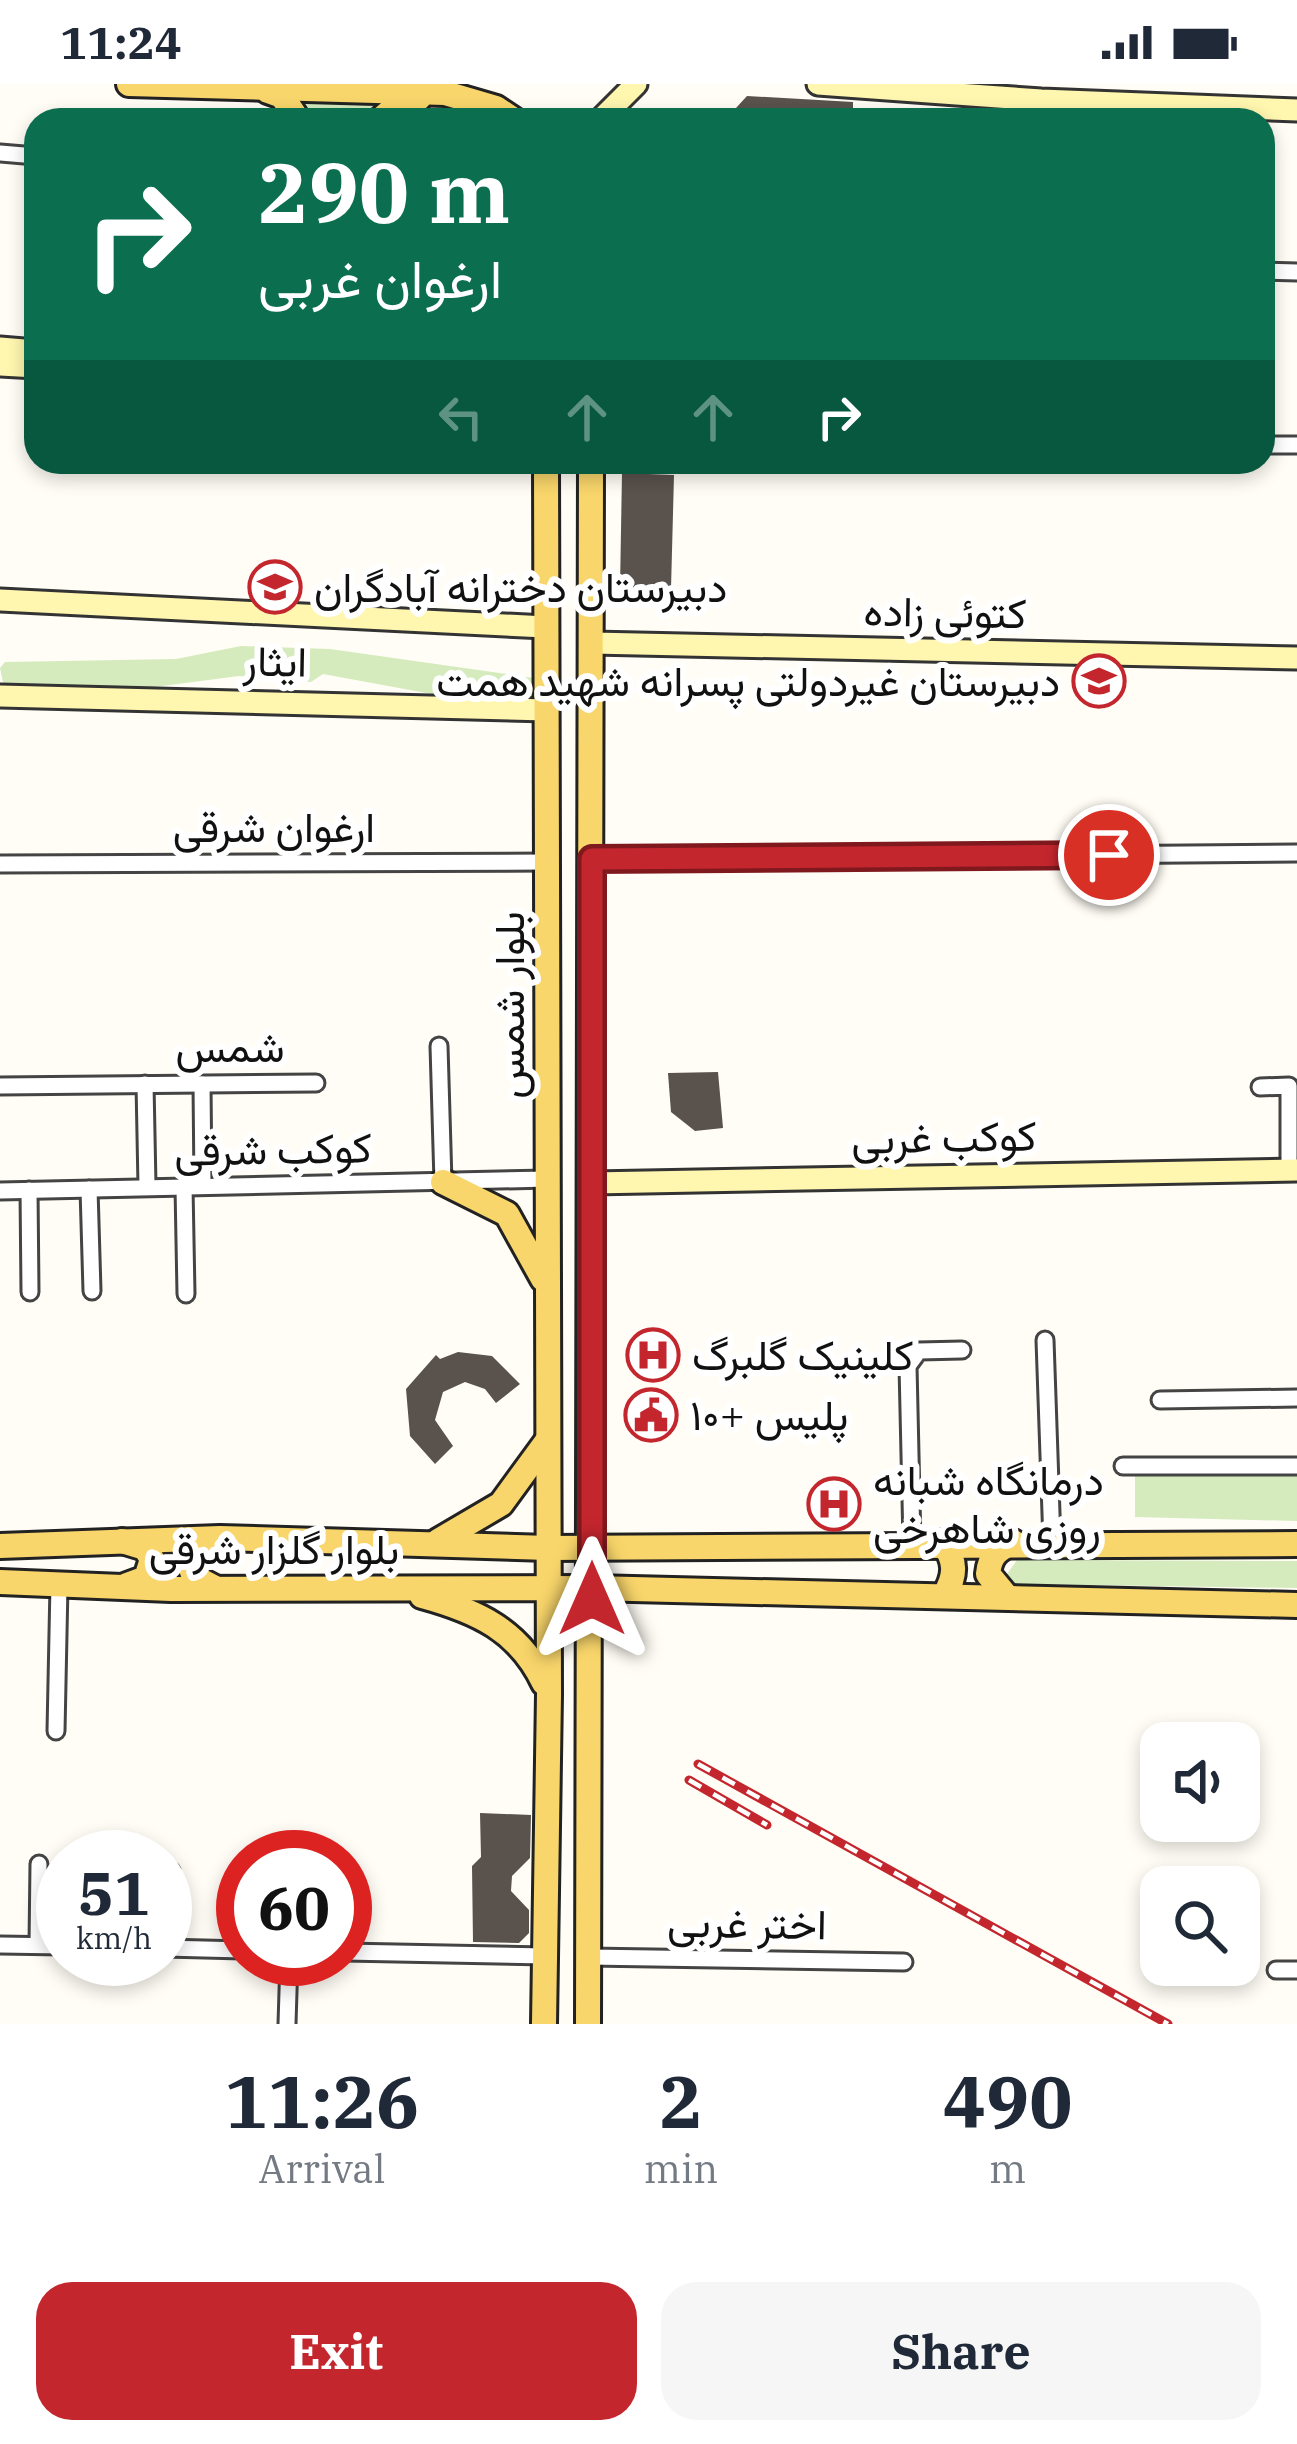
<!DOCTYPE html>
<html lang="en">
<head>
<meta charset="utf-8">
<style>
  :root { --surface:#fff; --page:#f6f6f7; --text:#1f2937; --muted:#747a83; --accent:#c4262e }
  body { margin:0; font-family:"IBM Plex Serif",Vazirmatn,serif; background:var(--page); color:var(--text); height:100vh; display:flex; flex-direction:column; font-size:45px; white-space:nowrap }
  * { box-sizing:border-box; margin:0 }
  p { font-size:39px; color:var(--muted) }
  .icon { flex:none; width:66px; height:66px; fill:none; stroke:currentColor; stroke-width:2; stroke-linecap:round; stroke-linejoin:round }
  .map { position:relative; height:1940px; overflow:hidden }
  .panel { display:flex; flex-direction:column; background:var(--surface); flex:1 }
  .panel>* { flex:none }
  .hud { position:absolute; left:24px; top:24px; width:1251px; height:366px; border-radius:36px; box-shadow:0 6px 18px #0003; background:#0b6e4f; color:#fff; overflow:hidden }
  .buttons { position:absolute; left:1140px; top:1638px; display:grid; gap:24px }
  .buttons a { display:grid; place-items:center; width:120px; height:120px; border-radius:24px; background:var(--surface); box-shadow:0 6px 18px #0003; font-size:60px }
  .speed { position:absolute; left:36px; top:1746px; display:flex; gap:24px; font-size:60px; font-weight:700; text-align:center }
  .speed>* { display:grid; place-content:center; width:156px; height:156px; border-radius:50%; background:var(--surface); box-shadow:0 6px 18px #0003; line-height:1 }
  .speed small { font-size:30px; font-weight:400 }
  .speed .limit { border:18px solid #d22; background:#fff; color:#111 }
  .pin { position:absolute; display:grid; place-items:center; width:102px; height:102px; color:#fff; margin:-51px; border:6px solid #fff; border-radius:50%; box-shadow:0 3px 12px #0007 }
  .me { position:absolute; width:132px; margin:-66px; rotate:0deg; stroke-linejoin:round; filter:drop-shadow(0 0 9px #0008) }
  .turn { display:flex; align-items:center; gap:42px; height:252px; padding:0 36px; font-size:54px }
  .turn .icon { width:156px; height:156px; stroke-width:2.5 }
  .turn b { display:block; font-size:84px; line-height:102px }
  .lanes { display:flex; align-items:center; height:114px; padding:0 36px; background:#0003; justify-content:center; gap:60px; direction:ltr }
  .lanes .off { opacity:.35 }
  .eta { display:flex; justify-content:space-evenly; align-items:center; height:204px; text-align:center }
  .eta b { font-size:72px; font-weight:700; line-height:84px }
  .action { display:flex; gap:24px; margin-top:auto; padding:24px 36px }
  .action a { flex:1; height:138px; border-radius:36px; background:var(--accent); color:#fff; font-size:48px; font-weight:700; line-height:138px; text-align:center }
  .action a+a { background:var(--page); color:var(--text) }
  .status { display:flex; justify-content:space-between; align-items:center; height:84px; padding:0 60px; background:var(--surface); direction:ltr }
  .status svg { height:33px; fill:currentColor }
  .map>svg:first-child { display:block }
</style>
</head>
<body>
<div class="status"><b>11:24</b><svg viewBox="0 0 49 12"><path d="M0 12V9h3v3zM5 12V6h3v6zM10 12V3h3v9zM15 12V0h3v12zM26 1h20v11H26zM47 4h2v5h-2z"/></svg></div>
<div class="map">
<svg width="1297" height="1940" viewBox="0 0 1297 1940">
  <rect width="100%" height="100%" fill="#fffdf5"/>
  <!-- green -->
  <g fill="#d5ebbd">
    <path d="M295,14L392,15L369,36H309Z"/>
    <path d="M241,562L330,565L534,594L535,621L459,615L323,590L311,598L239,592L139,605L4,603L0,584L5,578L176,575Z"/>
    <path d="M1297,1390V1437L1135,1433V1391Z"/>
    <path d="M1017,1476L1297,1477V1504L1021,1500L1011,1499L1007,1490Z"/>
  </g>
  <!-- building -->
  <g fill="#5a524d">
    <path d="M747,12L853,18V36H725Z"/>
    <path d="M622,389L674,391L671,505L620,504Z"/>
    <path d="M718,988L723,1044L695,1047L671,1028L668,989Z"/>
    <path d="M458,1268L492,1272L520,1300L496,1319L485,1305L465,1298L443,1308L435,1336L453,1362L435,1380L410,1352L406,1305L436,1271L440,1275Z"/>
    <path d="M480,1729L531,1731L530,1774L512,1792L511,1807L529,1826V1849L519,1859L473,1858L472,1782L481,1773Z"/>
  </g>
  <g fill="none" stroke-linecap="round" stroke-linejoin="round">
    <!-- street casing -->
    <g stroke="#444" stroke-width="21">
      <g id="street">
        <path d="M0,69L36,72"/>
        <path d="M1263,187L1297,188"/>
        <path d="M1263,361H1297"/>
        <path d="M592,775L1297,769"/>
        <path d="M0,780L548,778"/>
        <path d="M439,962L443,1098"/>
        <path d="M145,1000L147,1102"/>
        <path d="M202,1000L203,1102"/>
        <path d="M0,1002L316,999"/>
        <path d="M1260,1003L1289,1002V1086"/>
        <path d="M184,1103L186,1210"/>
        <path d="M89,1105L92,1207"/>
        <path d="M29,1106L30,1208"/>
        <path d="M0,1107L548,1095"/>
        <path d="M1045,1256L1052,1458"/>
        <path d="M1160,1316L1297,1314"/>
        <path d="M1123,1382H1297"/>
        <path d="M912,1459L908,1282L919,1267L962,1266"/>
        <path d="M56,1647L59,1501"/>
        <path d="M0,1861L63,1862"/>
        <path d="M38,1861L39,1780"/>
        <path d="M165,1864L243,1866"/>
        <path d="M166,1864L171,1787"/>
        <path d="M345,1868L545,1872"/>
        <path d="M589,1873L904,1878"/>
        <path d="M1276,1886H1297"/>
        <path d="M287,1940L289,1875"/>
      </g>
    </g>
    <!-- secondary casing -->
    <g stroke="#333" stroke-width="27">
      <g id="secondary">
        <path d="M818,0L1041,16L1297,26"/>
        <path d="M600,36L636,0"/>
        <path d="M0,264L36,267"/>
        <path d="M0,281L36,283"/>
        <path d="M0,516L546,543"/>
        <path d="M592,559L1297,574"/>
        <path d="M0,612L547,626"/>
        <path d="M592,1099L1297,1086"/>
      </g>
    </g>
    <!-- primary casing -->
    <g stroke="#222" stroke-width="30">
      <g id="primary">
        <path d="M129,0L445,9L496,24L514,36"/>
        <path d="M268,7L282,12L298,36"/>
        <path d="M380,36L396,22L419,14"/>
        <path d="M443,1098L507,1130L543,1195"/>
        <path d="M122,1457L145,1464L152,1475L146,1494L127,1501"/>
        <path d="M438,1457L501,1420L547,1357"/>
        <path d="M942,1458C957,1477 956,1492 944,1512"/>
        <path d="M0,1462L220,1454L548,1464L1297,1460"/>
        <path d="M0,1498L171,1505L592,1504L1297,1521"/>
        <path d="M215,1504L194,1493L189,1479L195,1466L217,1455"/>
        <path d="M422,1512C477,1527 519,1546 544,1599"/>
        <path d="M1007,1513L988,1490C990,1471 997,1466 1013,1458"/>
        <path d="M544,1940L549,1610L546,378"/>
        <path d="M588,1940L591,378"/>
      </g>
    </g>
    <!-- street -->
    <use href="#street" stroke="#fff" stroke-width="15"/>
    <!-- secondary -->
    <use href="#secondary" stroke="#fff6b0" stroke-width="21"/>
    <!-- primary -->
    <use href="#primary" stroke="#f9d66b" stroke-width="24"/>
    <!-- rail casing -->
    <g stroke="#c4262e" stroke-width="9">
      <g id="rail">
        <path d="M698,1680L1168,1940"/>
        <path d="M689,1696L767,1741"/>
      </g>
    </g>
    <!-- rail -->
    <use href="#rail" stroke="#fff" stroke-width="4.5" stroke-dasharray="14" stroke-linecap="butt"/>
  </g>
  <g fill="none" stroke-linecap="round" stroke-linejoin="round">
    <!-- route casing -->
    <g stroke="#7f191e" stroke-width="30">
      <path id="route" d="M592,1515V775L1109,771"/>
    </g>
    <!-- route -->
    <use href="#route" stroke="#c4262e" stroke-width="21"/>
  </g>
  <!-- icons -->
  <defs>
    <g id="school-ring" transform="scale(2.7)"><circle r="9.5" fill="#fff" stroke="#c4262e" stroke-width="1.5"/><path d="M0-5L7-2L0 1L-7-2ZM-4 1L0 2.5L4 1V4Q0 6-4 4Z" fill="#c4262e"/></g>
    <g id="hospital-ring" transform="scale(2.7)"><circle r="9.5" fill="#fff" stroke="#c4262e" stroke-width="1.5"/><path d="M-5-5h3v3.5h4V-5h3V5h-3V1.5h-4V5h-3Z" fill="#c4262e"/></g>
    <g id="civic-ring" transform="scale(2.7)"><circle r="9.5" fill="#fff" stroke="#c4262e" stroke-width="1.5"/><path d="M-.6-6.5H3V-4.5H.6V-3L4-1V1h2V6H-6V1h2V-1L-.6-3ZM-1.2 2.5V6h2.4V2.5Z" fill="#c4262e"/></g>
  </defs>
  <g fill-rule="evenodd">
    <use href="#school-ring" x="275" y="503"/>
    <use href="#school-ring" x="1099" y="597"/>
    <use href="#hospital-ring" x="653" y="1271"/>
    <use href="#civic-ring" x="651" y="1331"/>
    <use href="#hospital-ring" x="834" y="1420"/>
  </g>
  <g text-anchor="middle" stroke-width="12" stroke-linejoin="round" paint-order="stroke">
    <!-- poi labels -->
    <g font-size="42" fill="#111" stroke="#fff" text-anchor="start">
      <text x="314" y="518">دبيرستان دخترانه آبادگران</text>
      <text x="1060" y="612" text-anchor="end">دبیرستان غیردولتی پسرانه شهید همت</text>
      <text x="692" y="1286">کلینیک گلبرگ</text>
      <text x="690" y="1346">پلیس +۱۰</text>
      <text x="873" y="1411">درمانگاه شبانه<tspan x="873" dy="48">روزی شاهرخی</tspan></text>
    </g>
    <!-- street labels -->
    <g font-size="42" fill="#111" stroke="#fff">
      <text transform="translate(945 528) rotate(1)" y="15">کتوئی زاده</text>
      <text transform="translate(275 577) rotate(1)" y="15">ایثار</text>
      <text x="274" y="758">ارغوان شرقی</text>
      <text transform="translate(509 921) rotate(-90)" y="15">بلوار شمس</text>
      <text x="230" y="978">شمس</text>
      <text transform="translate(944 1053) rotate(-1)" y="15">کوکب غربی</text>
      <text transform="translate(273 1065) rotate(-1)" y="15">کوکب شرقی</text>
      <text x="274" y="1480">بلوار گلزار شرقی</text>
      <text transform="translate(747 1839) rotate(1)" y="15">اختر غربی</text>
    </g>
  </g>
</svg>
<div class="buttons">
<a><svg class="icon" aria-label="sound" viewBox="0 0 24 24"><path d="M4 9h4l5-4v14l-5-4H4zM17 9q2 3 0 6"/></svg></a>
<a><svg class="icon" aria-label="search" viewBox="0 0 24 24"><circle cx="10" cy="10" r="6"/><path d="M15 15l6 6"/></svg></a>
</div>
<div class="speed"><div>51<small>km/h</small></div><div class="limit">60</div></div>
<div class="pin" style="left:1109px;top:771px;background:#d93025"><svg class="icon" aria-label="arrive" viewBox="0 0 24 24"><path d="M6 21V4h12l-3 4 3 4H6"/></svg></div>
<svg class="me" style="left:592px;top:1515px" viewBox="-20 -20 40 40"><path d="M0-17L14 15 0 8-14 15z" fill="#c4262e" stroke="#fff" stroke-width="4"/></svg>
<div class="hud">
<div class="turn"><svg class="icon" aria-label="right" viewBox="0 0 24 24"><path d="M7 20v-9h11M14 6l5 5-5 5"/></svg><div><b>290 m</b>ارغوان غربی</div></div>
<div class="lanes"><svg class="icon off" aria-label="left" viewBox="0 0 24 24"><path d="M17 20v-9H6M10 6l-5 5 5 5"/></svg><svg class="icon off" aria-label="ahead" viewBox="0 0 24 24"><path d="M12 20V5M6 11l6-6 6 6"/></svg><svg class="icon off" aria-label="ahead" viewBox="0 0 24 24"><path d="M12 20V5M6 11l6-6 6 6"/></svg><svg class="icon" aria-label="right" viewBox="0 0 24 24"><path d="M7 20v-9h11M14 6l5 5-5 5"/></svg></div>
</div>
</div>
<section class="panel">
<div class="eta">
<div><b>11:26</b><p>Arrival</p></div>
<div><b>2</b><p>min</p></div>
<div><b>490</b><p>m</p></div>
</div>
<div class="action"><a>Exit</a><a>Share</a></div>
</section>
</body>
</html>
